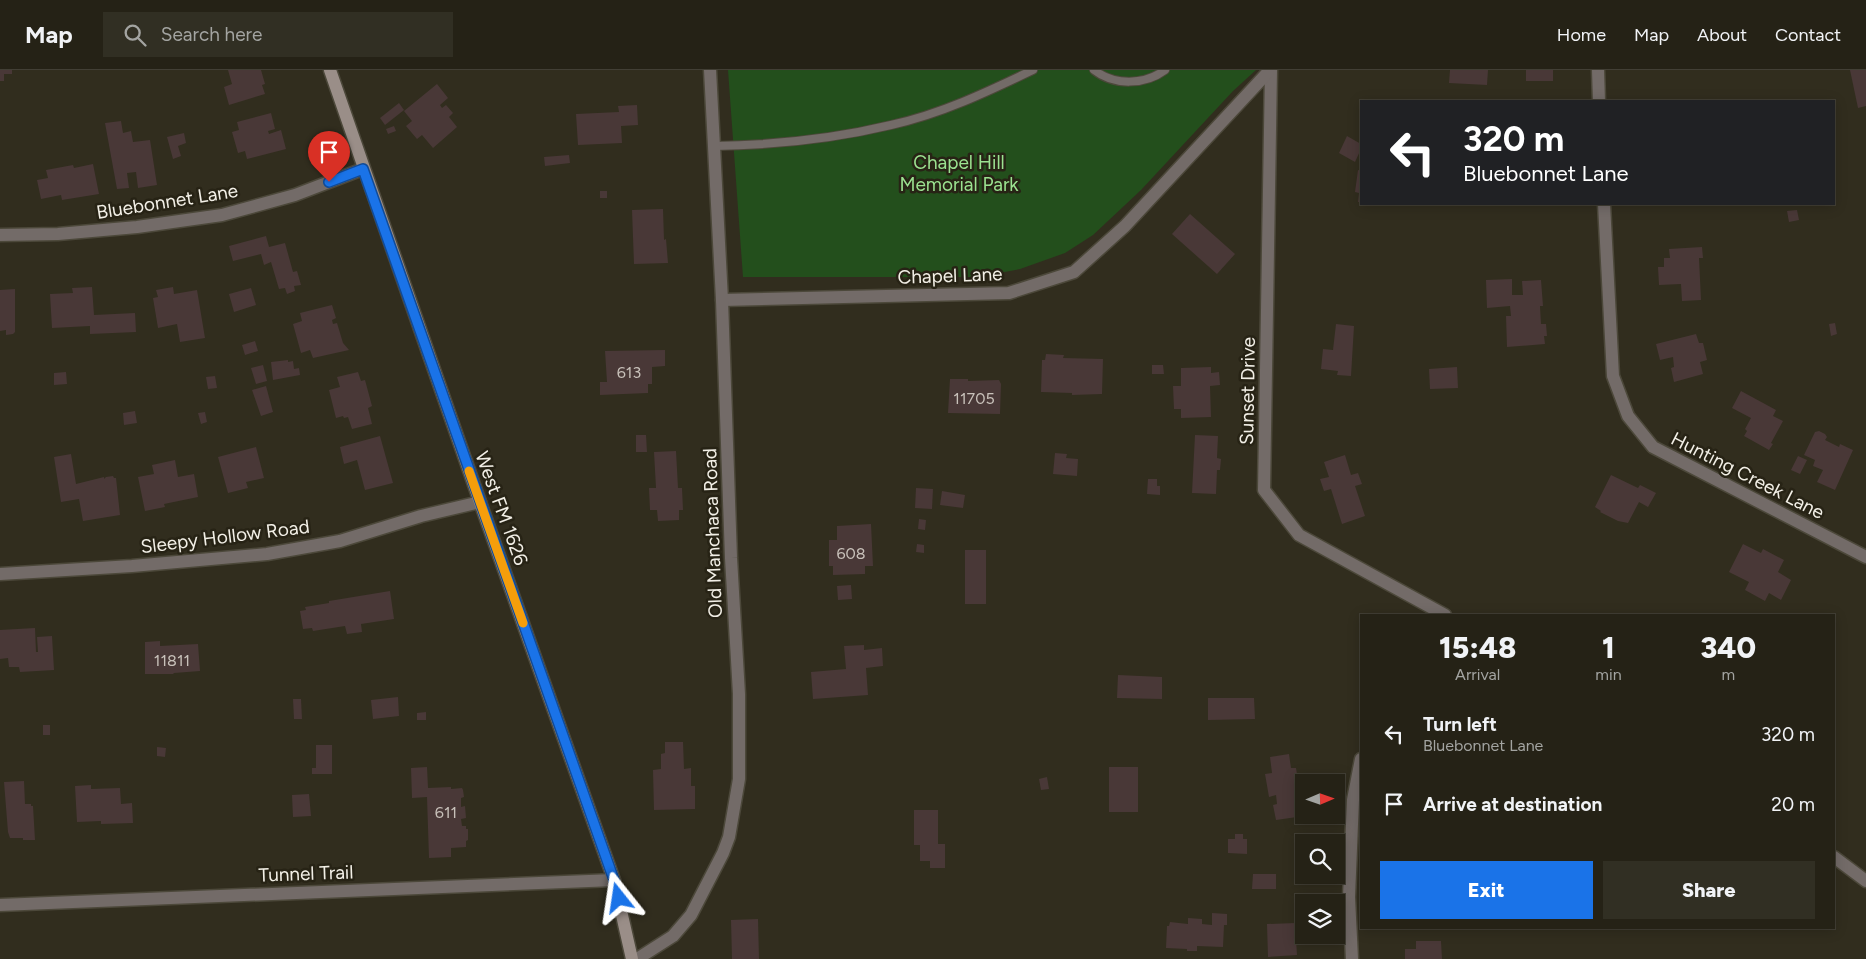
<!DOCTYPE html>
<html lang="en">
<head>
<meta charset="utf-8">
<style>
  :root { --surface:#252216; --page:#312f23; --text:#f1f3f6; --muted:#a3a4a1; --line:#423f35; --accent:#1a73e8 }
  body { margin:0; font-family:Figtree,sans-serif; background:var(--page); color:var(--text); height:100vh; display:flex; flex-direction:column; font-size:19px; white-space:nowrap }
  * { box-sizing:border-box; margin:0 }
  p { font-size:16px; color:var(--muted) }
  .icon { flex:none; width:28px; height:28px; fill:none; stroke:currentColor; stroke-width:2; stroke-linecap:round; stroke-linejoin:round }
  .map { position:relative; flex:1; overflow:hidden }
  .details { position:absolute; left:1360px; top:544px; width:475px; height:315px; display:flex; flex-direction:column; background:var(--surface); border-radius:0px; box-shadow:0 2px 12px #0003,0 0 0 1px var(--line) }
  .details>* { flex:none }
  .guide { position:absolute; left:1360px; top:30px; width:475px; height:105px; border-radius:0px; box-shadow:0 2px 12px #0003,0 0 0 1px var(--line); background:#202124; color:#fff; overflow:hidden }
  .needle { width:32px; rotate:88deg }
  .buttons { position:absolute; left:1295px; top:704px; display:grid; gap:10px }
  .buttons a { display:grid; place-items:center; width:50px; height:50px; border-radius:0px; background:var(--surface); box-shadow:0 2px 12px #0003,0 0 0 1px var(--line); font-size:25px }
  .pin { position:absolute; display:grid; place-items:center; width:42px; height:42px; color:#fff; margin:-51px -21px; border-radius:50% 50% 50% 0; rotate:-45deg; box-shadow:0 0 5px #0007 }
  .pin .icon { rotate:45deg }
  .me { position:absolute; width:55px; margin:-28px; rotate:345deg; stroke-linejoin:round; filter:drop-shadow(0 0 4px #0008) }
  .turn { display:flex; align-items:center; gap:18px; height:105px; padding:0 20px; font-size:22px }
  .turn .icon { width:65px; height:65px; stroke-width:2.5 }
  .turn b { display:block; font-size:35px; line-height:42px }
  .eta { display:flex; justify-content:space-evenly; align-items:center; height:85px; text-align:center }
  .eta b { font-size:30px; font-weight:800; line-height:35px }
  .primary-button { display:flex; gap:10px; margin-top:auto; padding:10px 20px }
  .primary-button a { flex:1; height:58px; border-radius:0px; background:var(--accent); color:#fff; font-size:20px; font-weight:800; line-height:58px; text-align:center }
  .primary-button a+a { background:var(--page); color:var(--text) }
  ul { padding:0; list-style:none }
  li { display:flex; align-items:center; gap:15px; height:70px; padding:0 20px }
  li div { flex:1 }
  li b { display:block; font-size:19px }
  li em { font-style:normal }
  header { display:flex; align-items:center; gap:30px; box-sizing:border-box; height:70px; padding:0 25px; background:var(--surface); border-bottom:1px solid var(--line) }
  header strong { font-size:24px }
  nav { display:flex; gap:28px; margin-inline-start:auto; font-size:18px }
  .search { width:350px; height:45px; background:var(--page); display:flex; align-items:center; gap:12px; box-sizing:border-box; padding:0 18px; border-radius:0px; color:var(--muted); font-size:19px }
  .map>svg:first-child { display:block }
</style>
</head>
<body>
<header>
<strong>Map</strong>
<div class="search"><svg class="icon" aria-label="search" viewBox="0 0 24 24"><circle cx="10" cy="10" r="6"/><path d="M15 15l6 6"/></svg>Search here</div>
<nav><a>Home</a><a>Map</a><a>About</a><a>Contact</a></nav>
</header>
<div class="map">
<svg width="1866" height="889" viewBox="0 0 1866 889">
  <rect width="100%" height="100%" fill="#312d1e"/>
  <!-- green -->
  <path fill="#234f1c" d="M728,0H1256L1233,21L1141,120L1093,165L1065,183L1020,199L978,207H743Z"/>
  <!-- building -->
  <g fill="#493837">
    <path d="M0,0H12V4H4V11H0Z"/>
    <path d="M228,0H261L265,14L262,15L265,24L229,35L224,17L232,14Z"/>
    <path d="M1450,0H1488L1487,15L1449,13Z"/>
    <rect x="1526" y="0" width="27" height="11"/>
    <path d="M1850,0H1866V36L1858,38Z"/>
    <path d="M437,14L448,28L440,35L442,38L446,35L453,43L449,47L457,57L433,78L422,65L417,69L406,56L412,51L404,41Z"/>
    <path d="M399,33L404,40L385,55L380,48Z"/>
    <path d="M637,35L638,55L621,56L622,73L578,75L576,44L619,42L618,36Z"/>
    <path d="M271,43L275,59L268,61L269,64L281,60L286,79L247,89L245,81L238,83L232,62L239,60L237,52Z"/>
    <path d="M121,51L123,63L131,61L133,72L150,70L157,115L138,118L136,102L127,103L129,118L117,119L105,53Z"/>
    <path d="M394,56L396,61L388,64L386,59Z"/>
    <path d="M184,63L186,73L178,76L181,86L173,89L167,67Z"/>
    <path d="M1347,66L1361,74V79L1355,92L1339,83Z"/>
    <path d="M569,85L570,93L545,96L544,87Z"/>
    <path d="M93,94L99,124L62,130L61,125L41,129L37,110L48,108L46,100L73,95L74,98Z"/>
    <path d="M1358,100L1361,101V132H1358L1359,123L1355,122Z"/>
    <rect x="600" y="121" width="7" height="7"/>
    <path d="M663,139L664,170L666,169L668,193L634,194L632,140Z"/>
    <path d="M1797,140L1799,150L1789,152L1787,141Z"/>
    <path d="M1190,144L1235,184L1217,204L1172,164Z"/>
    <path d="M266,166L269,177L285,173L293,202L297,201L301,215L294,216L295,221L287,224L285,218L279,219L271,192L264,195L261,184L233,191L229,176Z"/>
    <path d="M1702,177L1703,188H1699L1701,230L1682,231L1681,214L1659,215L1658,197H1664V188H1670L1669,179Z"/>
    <path d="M1512,209V225H1523L1522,211L1541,210L1543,236H1540L1541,254H1546L1547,266H1544L1545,274L1507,277L1506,246H1511L1510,236L1487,238L1486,210Z"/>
    <path d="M92,217L94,245L135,243L136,262L90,264V256L52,258L50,224L73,223L72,218Z"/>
    <path d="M173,217L174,224L197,220L205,268L180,272L177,254L158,258L153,228L158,227L156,220Z"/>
    <path d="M251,218L256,235L234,242L229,224Z"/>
    <path d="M15,219V262L13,264L6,265V260L0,261V220Z"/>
    <path d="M332,235L336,248L332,250L333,254L337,253L343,273L349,280L313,288L310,280L301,283L293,254L302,251L300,243Z"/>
    <path d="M1835,253L1837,264L1831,266L1829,254Z"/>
    <path d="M1336,254L1354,256L1351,306L1337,305L1338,301L1321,299L1323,279L1333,280Z"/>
    <path d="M1696,264L1699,273H1703L1707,290L1700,292L1703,304L1674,312L1671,298L1674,297L1673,287L1660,290L1656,274Z"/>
    <path d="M255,271L258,281L245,285L242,275Z"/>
    <path d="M665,280V296L652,297V314H648V323L600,325V312H607L605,281Z"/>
    <path d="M1046,284L1064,285L1063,288L1103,289L1102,324L1072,325V323L1041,322L1042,290H1045Z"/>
    <path d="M288,290V292L293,291L294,299L299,298L300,305L273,310L271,292Z"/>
    <path d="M263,295L267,311L256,314L251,298Z"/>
    <path d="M1152,295H1163L1164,304H1152Z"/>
    <path d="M1211,297V303L1219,302L1220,315L1210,316L1211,347L1181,348V339H1174L1173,316H1181V298Z"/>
    <path d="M1457,297L1458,318L1430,319L1429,299Z"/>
    <path d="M66,302L67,314L54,315V303Z"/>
    <path d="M358,302L361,311L365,310L372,336L368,338L372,354L352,359L348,347L344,348L343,346L336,348L329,320L340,317L337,307Z"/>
    <path d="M215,306L217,318L208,319L206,307Z"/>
    <path d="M950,309H968V311L999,310L1001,314L1000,344L948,343Z"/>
    <path d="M266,316L273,342L261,346L252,320Z"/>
    <path d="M1741,321L1776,340L1773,346L1783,351L1771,373L1773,374L1769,380L1744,366L1747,361L1745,359L1751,348L1732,338Z"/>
    <path d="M135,341L137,353L124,355L123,343Z"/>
    <path d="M205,342L207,352L201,354L198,343Z"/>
    <path d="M1819,361L1825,364L1827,367L1825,370L1839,377L1840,374L1853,380L1835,420L1817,412L1823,400L1813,396L1815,390L1804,385L1815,362Z"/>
    <path d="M636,365H646L647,382H636Z"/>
    <path d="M1195,365L1218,366L1217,388L1221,389L1220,400H1217L1216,424L1192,423Z"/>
    <path d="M380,366L393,413L365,420L357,390L344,394L340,377Z"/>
    <path d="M256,377L264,408L246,412L248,418L228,423L218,387Z"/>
    <path d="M676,381L678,418H682L683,440H679V450L658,451L657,440H650L649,418H656L654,382Z"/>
    <path d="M1055,383L1067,384L1066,388L1078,389L1077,406L1053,404Z"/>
    <path d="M71,384L76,414L104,407V409L106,407L113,406L114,408H116L120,445L83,451L79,429L61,432L54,387Z"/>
    <path d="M1345,385L1351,405L1358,403L1362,414L1355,416L1365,446L1342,454L1331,419L1324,421L1320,409L1329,407L1324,392Z"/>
    <path d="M1798,386L1807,390L1800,404L1791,400Z"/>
    <path d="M175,390L178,407L194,404L198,427L164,434L165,437L145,441L138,407L154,404L152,395Z"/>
    <path d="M1611,405L1638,418L1640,415L1656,423L1648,437L1639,432L1628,453L1618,451L1600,442L1601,441L1595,437Z"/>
    <path d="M1148,409H1157V416H1160V425L1147,424Z"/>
    <path d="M916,418L933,419L932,439L915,438Z"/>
    <path d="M942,421L965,425L963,438L940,435Z"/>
    <path d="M919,449L926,450L925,460L918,459Z"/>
    <path d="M871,454L873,496H865V504L833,505V496H829V470H837V456Z"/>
    <path d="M917,474L924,475V483L916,482Z"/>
    <path d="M1743,474L1761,483L1763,479L1784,490L1778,502L1791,510L1781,530L1769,523L1765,531L1745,520L1749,512L1729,502Z"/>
    <rect x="965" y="480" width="21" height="54"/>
    <path d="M851,515L852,529L838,530L837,516Z"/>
    <path d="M390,521L394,549L361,554L362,562L347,564L345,556L313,561L312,558L303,559L300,541L306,540L305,537L329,533V531Z"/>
    <path d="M35,558L36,582H38L37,567L52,566L54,600L20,602L19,597H9L8,588L0,589V560Z"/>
    <path d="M160,571V576L198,574L200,601L174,603L173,604H145V572Z"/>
    <path d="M864,575V580L882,578L883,596L866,598L868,625L813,629L811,602L846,599L844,576Z"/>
    <path d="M1118,605L1162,607V629L1117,628Z"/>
    <path d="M398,627L399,646L373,649L371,630Z"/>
    <path d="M1208,628H1254L1255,649L1208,650Z"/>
    <path d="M293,629H301L302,649H294Z"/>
    <path d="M426,642V650H417V643Z"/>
    <rect x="43" y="655" width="7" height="10"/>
    <path d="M665,672H683L684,699L691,698V716H695V739L654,740L653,700L661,699V684L665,683Z"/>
    <path d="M316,675H332V704H312V698H316Z"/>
    <path d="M157,677L166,678L165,687L157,686Z"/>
    <path d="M1289,684L1291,698H1296L1301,729H1304V746L1276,750L1273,735L1277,734L1276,725L1269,727L1265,704L1272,703L1270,687Z"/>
    <path d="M427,697L428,718L451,717V719L462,718L463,720L464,727L461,728V737L465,736L466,748L461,749L462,756H466V759H468V770L466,771V777L451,778V787L429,788L427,727L412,728L411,698Z"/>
    <rect x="1109" y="697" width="29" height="45"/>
    <path d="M1047,707L1049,719L1041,720L1039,709Z"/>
    <path d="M24,711L25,734H31V736H33L35,770H23V768H10L8,762L4,712Z"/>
    <path d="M91,715V719L120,718L121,734L132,733L133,753L101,754V751L77,752L75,716Z"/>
    <path d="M309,724L311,746L293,747L292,725Z"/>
    <path d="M914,740H938V774H945V798H930V791H920V775H914Z"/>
    <path d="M1235,764H1243V769H1247V784L1228,783V769H1235Z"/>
    <path d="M1253,804H1276V819H1252Z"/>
    <path d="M1212,843L1227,844V855H1224L1223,877L1197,876V881H1187V879L1166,878L1167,856H1169L1170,852L1188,854V848L1202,849V854L1212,855Z"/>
    <path d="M758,849L759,889H732L731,850Z"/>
    <path d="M1295,853L1297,885L1268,887L1267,854Z"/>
    <path d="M1416,871H1441L1442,889H1405V879H1416Z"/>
  </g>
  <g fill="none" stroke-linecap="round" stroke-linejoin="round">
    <!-- lane casing -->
    <g stroke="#4c483a" stroke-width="10">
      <g id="lane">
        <path d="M1094,0C1114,16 1145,15 1165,0"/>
        <path d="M714,76C774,75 833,69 891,55C941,44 987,22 1033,0"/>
      </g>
    </g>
    <!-- street casing -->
    <g stroke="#4c483a" stroke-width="15">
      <g id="street">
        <path d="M1271,0L1264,420L1299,465L1445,545"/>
        <path d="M1598,0L1599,31"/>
        <path d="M1604,134L1613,306L1628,346L1653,377L1866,487"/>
        <path d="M0,165L58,164L137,157L222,145L295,125L363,99"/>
        <path d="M722,230L1009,223L1074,202L1125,156L1270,0"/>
        <path d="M0,504L132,496L267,484L340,471L421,446L480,432"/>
        <path d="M1834,787L1866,811"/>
        <path d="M0,835L614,810"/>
        <path d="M637,889L673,866L691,845L723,783L729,767L739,709V624L731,488L722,230L710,0"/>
        <path d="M1352,889L1349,827L1353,730L1361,689"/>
      </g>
    </g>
    <!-- secondary casing -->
    <g stroke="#4c483a" stroke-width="15">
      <path id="secondary" d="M330,0L480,432L614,810L632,889"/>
    </g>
    <!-- lane -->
    <use href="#lane" stroke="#736b68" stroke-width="8"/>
    <!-- street -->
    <use href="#street" stroke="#736b68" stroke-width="12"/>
    <!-- secondary -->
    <use href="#secondary" stroke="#9a8e88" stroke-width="12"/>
  </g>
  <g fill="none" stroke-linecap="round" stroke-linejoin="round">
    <!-- route casing -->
    <g stroke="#114b97" stroke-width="12">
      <path id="route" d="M329,112L363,99L614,810L619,828"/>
    </g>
    <!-- route -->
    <use href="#route" stroke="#1a73e8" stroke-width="9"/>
    <!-- slow -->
    <path stroke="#f59e0b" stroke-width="9" d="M469,401L523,553"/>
  </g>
  <g text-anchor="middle" stroke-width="5" stroke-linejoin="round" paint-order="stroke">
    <!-- number labels -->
    <g font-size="16" fill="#c8c1ba">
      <text x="629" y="308">613</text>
      <text x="974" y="334">11705</text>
      <text x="851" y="489">608</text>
      <text x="172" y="596">11811</text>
      <text x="446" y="748">611</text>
    </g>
    <!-- park labels -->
    <g font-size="19" fill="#9be290" stroke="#272315">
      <text x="959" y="99">Chapel Hill<tspan x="959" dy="22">Memorial Park</tspan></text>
    </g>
    <!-- street labels -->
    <g font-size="19" fill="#f2efe6" stroke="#272315">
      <text transform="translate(167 131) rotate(-9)" y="7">Bluebonnet Lane</text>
      <text transform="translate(950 205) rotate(-2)" y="7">Chapel Lane</text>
      <text transform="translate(1247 321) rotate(-89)" y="7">Sunset Drive</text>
      <text transform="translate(1748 405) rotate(27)" y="7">Hunting Creek Lane</text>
      <text transform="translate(502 438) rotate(70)" y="7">West FM 1626</text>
      <text transform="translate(712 463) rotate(-92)" y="7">Old Manchaca Road</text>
      <text transform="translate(225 466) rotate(-7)" y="7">Sleepy Hollow Road</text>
      <text transform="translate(306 803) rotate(-2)" y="7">Tunnel Trail</text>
    </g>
  </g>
</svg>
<div class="buttons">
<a><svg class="needle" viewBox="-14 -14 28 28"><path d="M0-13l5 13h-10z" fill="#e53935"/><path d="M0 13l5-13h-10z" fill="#a3a4a1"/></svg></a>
<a><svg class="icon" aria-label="search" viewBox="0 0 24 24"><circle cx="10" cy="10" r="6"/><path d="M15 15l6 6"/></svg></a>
<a><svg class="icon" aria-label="layers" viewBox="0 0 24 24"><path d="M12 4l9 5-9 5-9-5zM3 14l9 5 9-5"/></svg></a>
</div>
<div class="pin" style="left:329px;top:112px;background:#d93025"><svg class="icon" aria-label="arrive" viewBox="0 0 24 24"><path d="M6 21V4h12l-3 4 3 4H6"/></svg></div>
<svg class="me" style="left:619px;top:828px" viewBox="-20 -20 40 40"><path d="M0-17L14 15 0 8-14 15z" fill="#1a73e8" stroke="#fff" stroke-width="4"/></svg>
<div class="guide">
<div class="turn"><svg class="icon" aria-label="left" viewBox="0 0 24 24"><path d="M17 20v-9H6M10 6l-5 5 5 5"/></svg><div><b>320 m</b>Bluebonnet Lane</div></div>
</div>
<section class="details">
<div class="eta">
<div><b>15:48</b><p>Arrival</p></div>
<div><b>1</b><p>min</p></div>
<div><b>340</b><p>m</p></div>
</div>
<ul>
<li><svg class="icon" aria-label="left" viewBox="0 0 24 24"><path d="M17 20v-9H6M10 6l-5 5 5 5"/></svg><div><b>Turn left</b><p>Bluebonnet Lane</p></div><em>320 m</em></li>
<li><svg class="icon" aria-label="arrive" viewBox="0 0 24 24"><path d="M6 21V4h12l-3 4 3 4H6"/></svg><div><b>Arrive at destination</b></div><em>20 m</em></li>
</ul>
<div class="primary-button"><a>Exit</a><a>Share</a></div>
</section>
</div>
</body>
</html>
